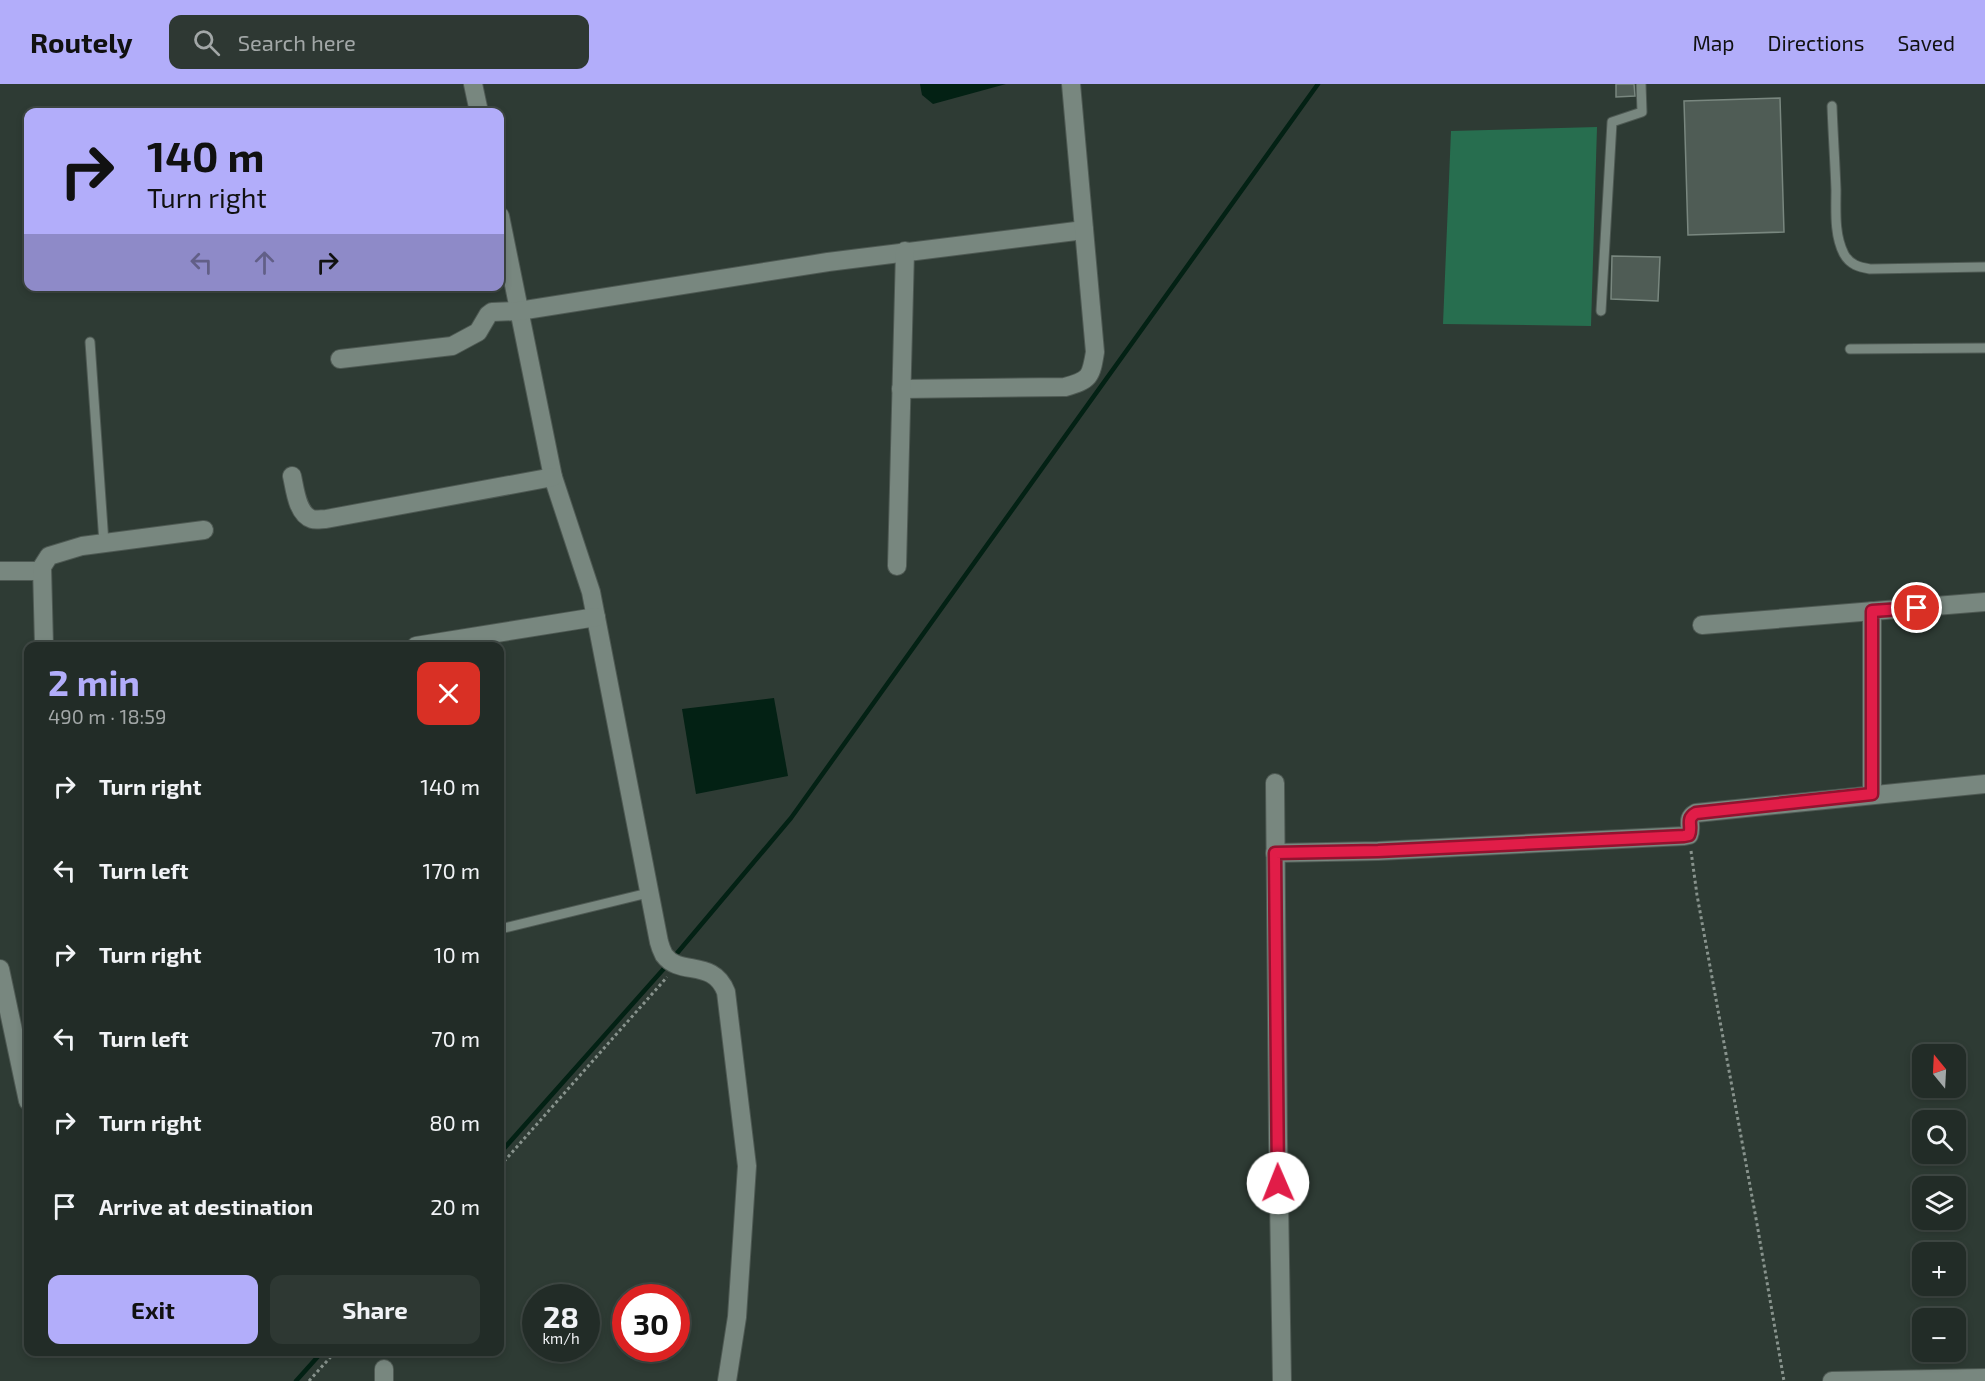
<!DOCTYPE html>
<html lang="en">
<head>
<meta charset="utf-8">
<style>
  :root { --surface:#222c27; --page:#2e3833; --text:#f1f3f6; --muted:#a2a7a7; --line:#3f4844; --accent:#b2adfa }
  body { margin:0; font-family:"Exo 2",sans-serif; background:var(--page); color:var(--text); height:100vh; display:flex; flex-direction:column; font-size:22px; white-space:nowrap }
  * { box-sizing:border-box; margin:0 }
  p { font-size:20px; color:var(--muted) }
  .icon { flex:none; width:33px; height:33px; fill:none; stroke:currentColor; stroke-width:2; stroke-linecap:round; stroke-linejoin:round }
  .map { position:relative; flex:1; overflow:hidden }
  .panel { position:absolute; left:24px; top:558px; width:480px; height:714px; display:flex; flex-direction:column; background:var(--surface); border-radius:12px; box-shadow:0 3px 9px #0003,0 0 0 2px var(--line) }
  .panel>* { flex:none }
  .top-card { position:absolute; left:24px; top:24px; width:480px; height:183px; border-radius:12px; box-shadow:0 3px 9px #0003,0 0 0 2px var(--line); background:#b2adfa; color:#111; overflow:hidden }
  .needle { width:39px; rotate:342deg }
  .tools { position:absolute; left:1912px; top:960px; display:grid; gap:12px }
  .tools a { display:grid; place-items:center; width:54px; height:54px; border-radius:12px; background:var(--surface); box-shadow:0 3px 9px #0003,0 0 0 2px var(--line); font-size:30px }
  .speed { position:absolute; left:522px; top:1200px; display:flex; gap:12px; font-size:30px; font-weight:700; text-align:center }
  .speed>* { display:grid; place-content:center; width:78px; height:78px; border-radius:50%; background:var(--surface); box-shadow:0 3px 9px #0003,0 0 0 2px var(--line); line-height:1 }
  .speed small { font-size:15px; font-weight:400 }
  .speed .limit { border:9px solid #d22; background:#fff; color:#111 }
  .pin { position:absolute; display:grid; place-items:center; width:51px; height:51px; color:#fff; margin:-26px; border:3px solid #fff; border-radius:50%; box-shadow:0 2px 6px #0007 }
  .me { position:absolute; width:66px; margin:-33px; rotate:359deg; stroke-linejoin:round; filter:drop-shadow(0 0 4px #0008) }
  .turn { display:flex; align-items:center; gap:21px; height:126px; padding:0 24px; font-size:27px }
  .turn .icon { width:78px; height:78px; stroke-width:2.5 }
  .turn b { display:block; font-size:42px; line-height:51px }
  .lanes { display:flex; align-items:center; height:57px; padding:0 24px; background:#0003; justify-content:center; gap:30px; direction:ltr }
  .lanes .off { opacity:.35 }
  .round { display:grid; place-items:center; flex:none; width:63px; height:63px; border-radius:12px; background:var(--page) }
  .headline { display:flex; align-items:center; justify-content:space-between; height:102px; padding:0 24px }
  h1 { font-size:36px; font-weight:700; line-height:45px; color:var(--accent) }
  .primary-button { display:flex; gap:12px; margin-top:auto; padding:12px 24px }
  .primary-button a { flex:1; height:69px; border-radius:12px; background:var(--accent); color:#111; font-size:24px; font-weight:700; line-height:69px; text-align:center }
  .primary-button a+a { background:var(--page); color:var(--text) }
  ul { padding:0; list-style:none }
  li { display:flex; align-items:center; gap:18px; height:84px; padding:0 24px }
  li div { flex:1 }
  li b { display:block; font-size:22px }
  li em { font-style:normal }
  header { display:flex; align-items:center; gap:36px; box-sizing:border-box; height:84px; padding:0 30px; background:var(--accent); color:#111 }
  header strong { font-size:28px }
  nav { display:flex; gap:33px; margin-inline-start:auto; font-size:21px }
  .search { width:420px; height:54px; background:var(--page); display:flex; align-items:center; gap:15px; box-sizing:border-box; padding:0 21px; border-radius:12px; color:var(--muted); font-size:22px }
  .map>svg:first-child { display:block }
</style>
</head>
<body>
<header>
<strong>Routely</strong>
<div class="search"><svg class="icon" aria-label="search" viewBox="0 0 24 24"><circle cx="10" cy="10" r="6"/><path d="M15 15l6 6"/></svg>Search here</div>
<nav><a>Map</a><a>Directions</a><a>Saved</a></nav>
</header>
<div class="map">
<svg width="1985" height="1297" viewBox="0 0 1985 1297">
  <rect width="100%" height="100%" fill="#2e3b34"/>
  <!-- green -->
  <path fill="#276e4f" d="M1597,43L1591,242L1443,240L1451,47Z"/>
  <!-- water -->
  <g fill="#032114">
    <path d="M920,0H1006L933,20L922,11Z"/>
    <path d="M774,614L788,692L696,710L682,625Z"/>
  </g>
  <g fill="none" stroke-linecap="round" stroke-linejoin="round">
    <!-- stream -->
    <g stroke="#032114" stroke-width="4.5">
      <path d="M673,874L791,734L1318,0"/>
      <path d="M500,1069L668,880"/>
      <path d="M296,1297L322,1268"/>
    </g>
  </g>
  <!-- building -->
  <g fill="#4f5c55" stroke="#79877f" stroke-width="1.5">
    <path d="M1616,0H1634L1635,12L1616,13Z"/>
    <path d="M1780,14L1784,148L1688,151L1684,17Z"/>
    <path d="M1612,172L1660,173L1658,217L1611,215Z"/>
  </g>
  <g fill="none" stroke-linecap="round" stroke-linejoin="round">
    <!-- lane casing -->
    <g stroke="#4e5953" stroke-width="11">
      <g id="lane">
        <path d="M1832,22C1833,50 1835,78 1836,106C1836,126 1834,151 1844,170C1850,181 1859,183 1870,185L1985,183"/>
        <path d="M1601,227L1612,38L1642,28L1641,0"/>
        <path d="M90,258L104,459"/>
        <path d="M1850,265L1985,264"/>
        <path d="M500,845L648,809"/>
      </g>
    </g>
    <!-- street casing -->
    <g stroke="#4e5953" stroke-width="20">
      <g id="street">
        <path d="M473,0L479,28"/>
        <path d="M500,132L553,393L591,508L659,858C660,862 662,867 664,871C680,893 713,874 726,908L747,1082L737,1233L727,1297"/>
        <path d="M340,275L452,262L478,248L488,231L492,228L519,227L828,178L1084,146"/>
        <path d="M901,305L1065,303C1090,296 1091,293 1095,268L1071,0"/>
        <path d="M292,392C295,405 297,430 312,435C315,436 322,435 326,435L553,393"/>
        <path d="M897,482L905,167"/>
        <path d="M0,487H42"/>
        <path d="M1702,541L1985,518"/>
        <path d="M44,562L42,483L49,472L82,462L204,446"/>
        <path d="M416,562L596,533"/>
        <path d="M1275,699L1278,1055L1282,1297"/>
        <path d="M1872,710V527"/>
        <path d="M1275,769L1378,767L1684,752L1689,751C1693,742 1685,735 1696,729L1985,700"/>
        <path d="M0,885L28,1017"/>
        <path d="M384,1285V1297"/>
        <path d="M1832,1297L1985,1294"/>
      </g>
    </g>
    <!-- path -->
    <g stroke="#88938d" stroke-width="3" stroke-dasharray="3 3" stroke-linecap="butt">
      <path d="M1691,767L1697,811L1757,1140L1784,1297"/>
      <path d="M500,1082L667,893"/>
      <path d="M309,1297L335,1268"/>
    </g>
    <!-- lane -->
    <use href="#lane" stroke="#78877f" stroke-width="9"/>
    <!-- street -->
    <use href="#street" stroke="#78877f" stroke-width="18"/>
  </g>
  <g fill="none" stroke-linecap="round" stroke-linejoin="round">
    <!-- route casing -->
    <g stroke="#92132f" stroke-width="15">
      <path id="route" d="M1278,1099L1275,769L1378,767L1684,752L1689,751C1693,742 1685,735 1696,729L1872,710V527L1917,524"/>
    </g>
    <!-- route -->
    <use href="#route" stroke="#e11d48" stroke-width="10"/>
  </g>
</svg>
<div class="tools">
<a><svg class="needle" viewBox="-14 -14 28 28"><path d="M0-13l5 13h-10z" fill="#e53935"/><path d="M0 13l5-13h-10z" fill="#a2a7a7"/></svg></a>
<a><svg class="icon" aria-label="search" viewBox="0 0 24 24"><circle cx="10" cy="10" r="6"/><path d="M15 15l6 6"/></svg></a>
<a><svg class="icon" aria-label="layers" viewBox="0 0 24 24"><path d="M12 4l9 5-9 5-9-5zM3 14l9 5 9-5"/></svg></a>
<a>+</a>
<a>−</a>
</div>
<div class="speed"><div>28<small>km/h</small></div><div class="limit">30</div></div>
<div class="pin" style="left:1917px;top:524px;background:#d93025"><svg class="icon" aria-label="arrive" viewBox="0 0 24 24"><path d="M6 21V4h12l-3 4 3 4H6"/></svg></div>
<svg class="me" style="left:1278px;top:1099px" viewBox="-20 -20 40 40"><circle r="19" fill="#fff"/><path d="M0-13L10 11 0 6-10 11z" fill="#e11d48"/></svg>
<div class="top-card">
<div class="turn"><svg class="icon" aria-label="right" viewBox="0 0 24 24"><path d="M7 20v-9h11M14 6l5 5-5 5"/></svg><div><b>140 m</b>Turn right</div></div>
<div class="lanes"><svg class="icon off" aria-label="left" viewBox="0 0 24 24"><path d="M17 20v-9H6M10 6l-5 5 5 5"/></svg><svg class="icon off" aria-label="ahead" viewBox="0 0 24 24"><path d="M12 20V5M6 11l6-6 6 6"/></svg><svg class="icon" aria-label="right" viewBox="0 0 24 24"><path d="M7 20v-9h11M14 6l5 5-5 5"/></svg></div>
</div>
<section class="panel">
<div class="headline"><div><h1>2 min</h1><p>490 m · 18:59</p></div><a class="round" style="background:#d93025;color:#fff"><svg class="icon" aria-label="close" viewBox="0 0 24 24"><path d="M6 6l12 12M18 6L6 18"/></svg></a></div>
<ul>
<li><svg class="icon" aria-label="right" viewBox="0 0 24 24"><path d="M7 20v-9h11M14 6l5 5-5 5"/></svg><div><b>Turn right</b></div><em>140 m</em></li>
<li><svg class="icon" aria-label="left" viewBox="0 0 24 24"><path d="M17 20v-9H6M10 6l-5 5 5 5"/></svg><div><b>Turn left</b></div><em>170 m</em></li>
<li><svg class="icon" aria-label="right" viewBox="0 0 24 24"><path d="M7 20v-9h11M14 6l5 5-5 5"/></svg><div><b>Turn right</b></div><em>10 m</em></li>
<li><svg class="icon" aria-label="left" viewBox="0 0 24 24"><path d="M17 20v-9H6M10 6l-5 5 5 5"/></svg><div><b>Turn left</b></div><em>70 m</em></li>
<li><svg class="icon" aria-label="right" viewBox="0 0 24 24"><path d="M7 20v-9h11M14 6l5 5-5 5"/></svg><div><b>Turn right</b></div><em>80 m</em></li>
<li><svg class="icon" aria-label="arrive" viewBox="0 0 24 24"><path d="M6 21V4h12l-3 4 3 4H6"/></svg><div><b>Arrive at destination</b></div><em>20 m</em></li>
</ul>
<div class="primary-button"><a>Exit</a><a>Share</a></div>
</section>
</div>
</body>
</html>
